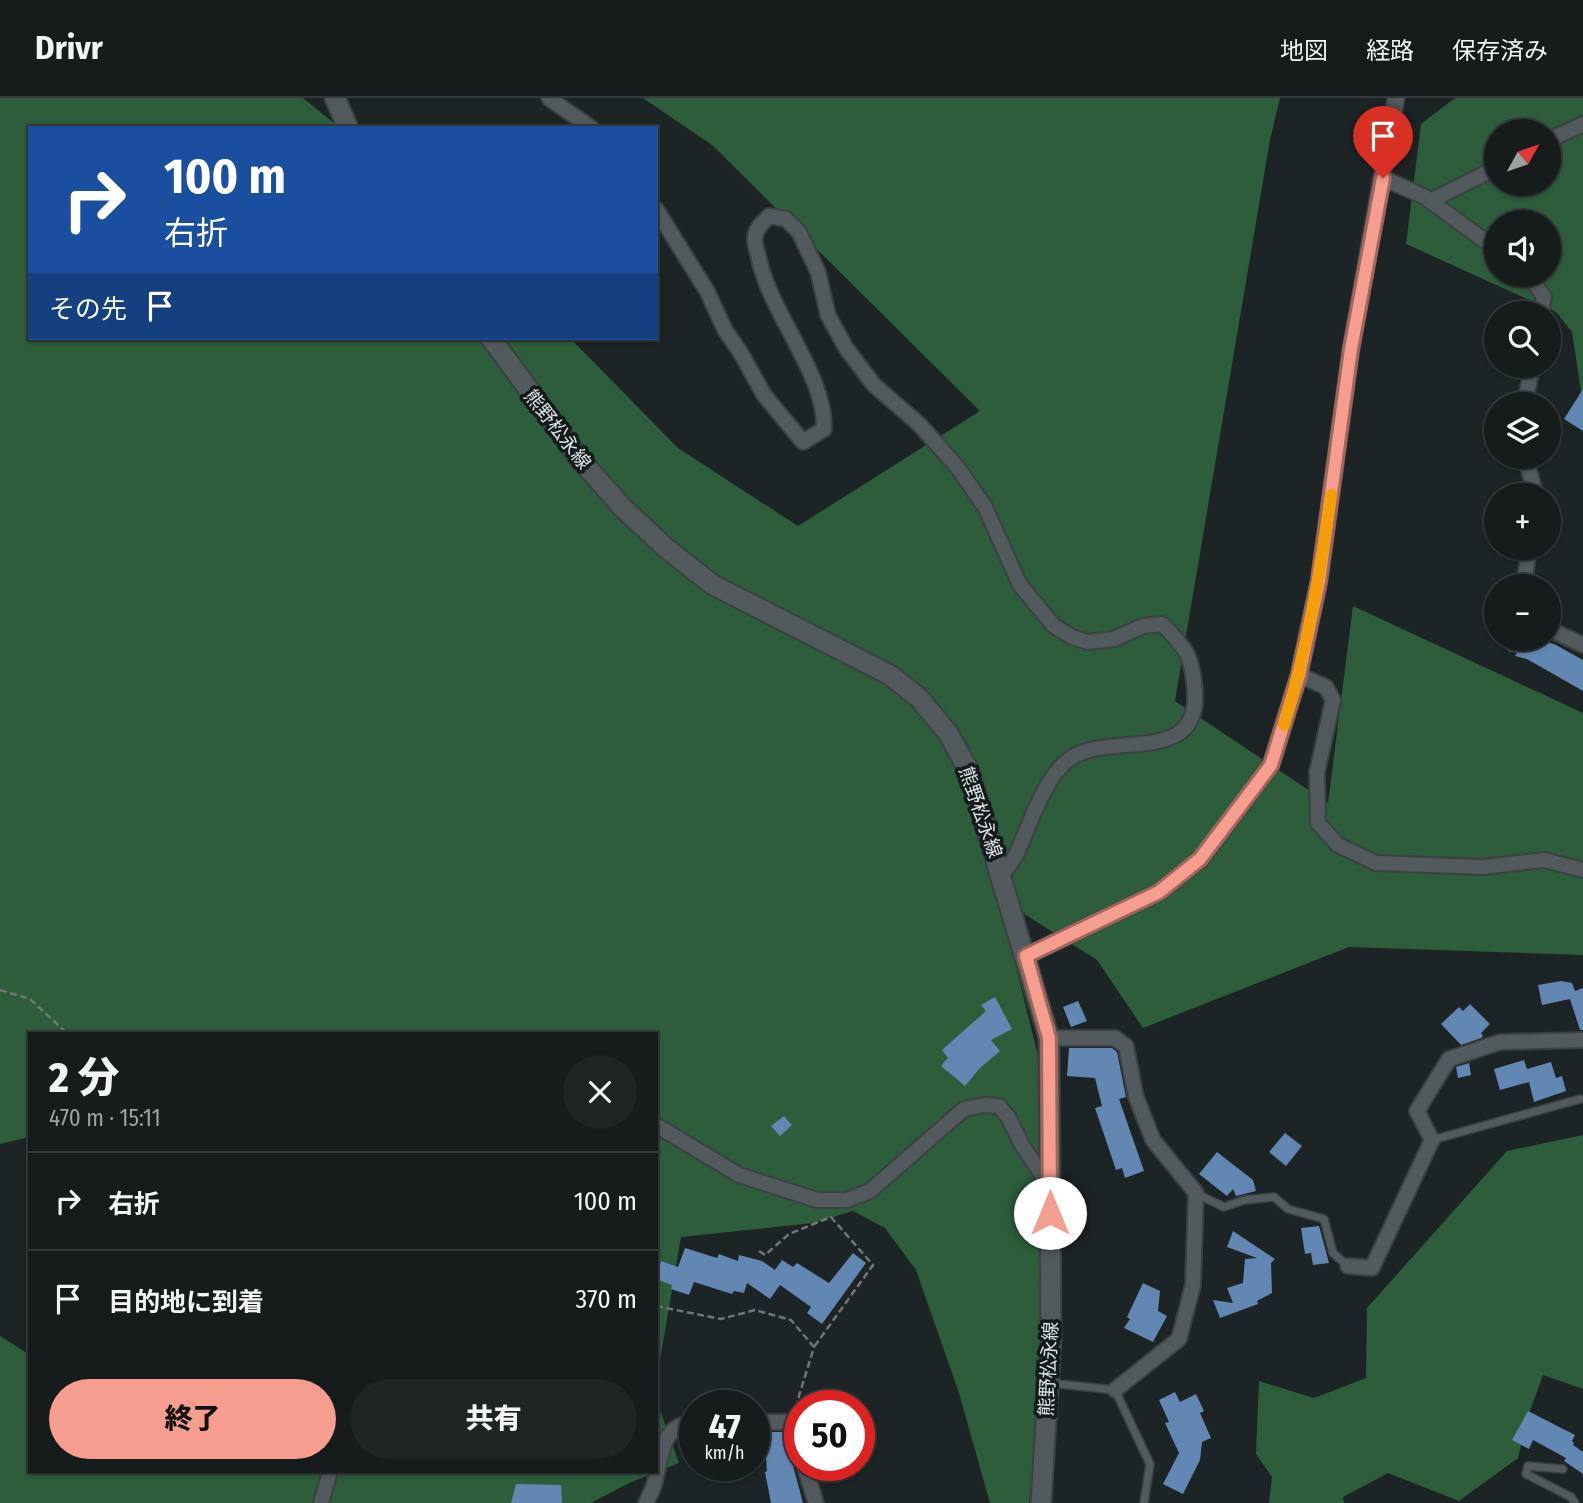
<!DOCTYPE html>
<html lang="ja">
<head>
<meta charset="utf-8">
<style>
  :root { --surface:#161b1c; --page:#1f2425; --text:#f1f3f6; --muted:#9ea1a3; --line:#35393b; --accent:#f59d8e }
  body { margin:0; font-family:"Fira Sans Condensed","Noto Sans JP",sans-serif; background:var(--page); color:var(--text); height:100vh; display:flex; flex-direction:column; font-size:26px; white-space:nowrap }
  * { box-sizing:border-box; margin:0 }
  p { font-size:23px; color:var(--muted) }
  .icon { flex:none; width:38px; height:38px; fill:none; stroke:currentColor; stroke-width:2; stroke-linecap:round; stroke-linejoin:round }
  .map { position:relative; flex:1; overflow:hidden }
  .side { position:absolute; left:28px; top:934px; width:630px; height:441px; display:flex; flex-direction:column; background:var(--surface); border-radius:0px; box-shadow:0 2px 5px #0004,0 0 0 2px var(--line) }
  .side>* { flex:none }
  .hud { position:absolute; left:28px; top:28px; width:630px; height:214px; border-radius:0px; box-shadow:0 2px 5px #0004,0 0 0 2px var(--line); background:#1a4fa0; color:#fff; overflow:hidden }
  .needle { width:46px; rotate:50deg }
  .buttons { position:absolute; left:1484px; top:21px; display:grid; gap:14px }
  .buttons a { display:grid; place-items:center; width:77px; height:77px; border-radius:50%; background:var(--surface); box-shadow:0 2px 5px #0004,0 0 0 2px var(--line); font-size:35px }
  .speed { position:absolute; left:679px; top:1292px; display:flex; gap:14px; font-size:35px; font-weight:700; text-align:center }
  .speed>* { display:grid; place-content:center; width:91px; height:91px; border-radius:50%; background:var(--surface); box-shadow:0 2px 5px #0004,0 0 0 2px var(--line); line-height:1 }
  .speed small { font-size:18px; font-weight:400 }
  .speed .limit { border:10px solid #d22; background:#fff; color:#111 }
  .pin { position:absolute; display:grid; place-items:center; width:60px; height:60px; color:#fff; margin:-72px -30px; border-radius:50% 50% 50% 0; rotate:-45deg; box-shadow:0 0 7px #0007 }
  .pin .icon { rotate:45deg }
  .me { position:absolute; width:77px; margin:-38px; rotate:0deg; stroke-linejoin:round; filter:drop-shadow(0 0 5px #0008) }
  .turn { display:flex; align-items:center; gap:24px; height:147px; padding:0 21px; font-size:32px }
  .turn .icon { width:91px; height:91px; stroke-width:2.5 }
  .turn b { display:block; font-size:49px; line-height:60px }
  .then { display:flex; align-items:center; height:66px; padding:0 21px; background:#0003; gap:14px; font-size:26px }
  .round { display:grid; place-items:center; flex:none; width:74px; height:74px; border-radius:37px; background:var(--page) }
  .headline { display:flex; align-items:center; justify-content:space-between; height:119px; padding:0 21px }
  h1 { font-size:42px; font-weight:800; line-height:52px }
  .action { display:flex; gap:14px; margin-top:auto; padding:14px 21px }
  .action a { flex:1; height:80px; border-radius:42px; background:var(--accent); color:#111; font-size:28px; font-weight:800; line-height:80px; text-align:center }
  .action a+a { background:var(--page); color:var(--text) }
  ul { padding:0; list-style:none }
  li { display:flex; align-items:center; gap:21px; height:98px; padding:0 21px; border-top:2px solid var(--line) }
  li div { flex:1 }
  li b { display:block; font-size:26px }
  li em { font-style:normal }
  header { display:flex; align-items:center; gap:42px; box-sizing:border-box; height:98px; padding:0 35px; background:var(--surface); border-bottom:2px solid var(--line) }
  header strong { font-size:33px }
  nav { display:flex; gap:38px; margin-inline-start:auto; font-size:24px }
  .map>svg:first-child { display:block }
</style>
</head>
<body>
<header>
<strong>Drivr</strong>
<nav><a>地図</a><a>経路</a><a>保存済み</a></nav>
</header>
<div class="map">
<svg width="1583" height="1405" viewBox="0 0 1583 1405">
  <rect width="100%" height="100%" fill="#1d2426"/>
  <!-- forest -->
  <g fill="#2d5d3a" fill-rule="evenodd">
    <path d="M0,0H303L340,30H30V240H570L678,350L798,428L980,313L712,47L643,0H1280L1270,42L1175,603L1328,705L1353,508L1583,615V857L1349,849L1143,930L1097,862L999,800L1045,986L1041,1293L1029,1405H990L959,1295L916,1172L885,1130L853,1113L813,1125L681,1139L656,1285V936H30V1039L0,1046Z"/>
    <path d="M1455,0H1583V306L1572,234L1556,214L1406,146L1421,26ZM1496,33H1549V86H1496ZM1496,124H1549V177H1496Z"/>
    <path d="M1583,1037V1291L1543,1277L1527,1321L1518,1360L1459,1403L1388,1375L1343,1399L1344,1405H1269L1272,1379L1256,1356L1259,1283L1314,1300L1366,1280L1367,1210L1507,1053Z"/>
    <path d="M0,1238L30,1257V1374H656V1301L679,1365L629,1385L591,1405H0Z"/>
  </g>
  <!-- building -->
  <g fill="#6287b3">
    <path d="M1583,291V333L1564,321Z"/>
    <path d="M1511,541H1530L1554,546L1583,562V593L1527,561L1515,558L1517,555L1508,553Z"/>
    <path d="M1561,883L1572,885L1575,893L1583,890V932H1580L1570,901L1542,907L1538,887Z"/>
    <path d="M995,899L1012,931L991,942L1000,953L979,971L965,988L941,968L948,960L942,952L986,913L981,907Z"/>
    <path d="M1078,903L1087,923L1071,929L1063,909Z"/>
    <path d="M1470,906L1490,926L1481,935L1483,938L1481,940L1461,947L1441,926L1459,909L1463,913Z"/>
    <path d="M1069,950H1112L1117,954L1126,999L1119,1001L1144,1073L1125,1080L1122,1070L1116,1072L1095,1010L1102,1008L1095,980L1067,978Z"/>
    <path d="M1524,962L1527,971L1551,964L1556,980L1562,978L1566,993L1534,1004L1529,984L1500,992L1494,971Z"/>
    <path d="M1469,965L1471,977L1458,980L1456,969Z"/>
    <path d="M784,1018L792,1027L780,1038L771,1028Z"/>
    <path d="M1285,1035L1302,1048L1286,1068L1269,1054Z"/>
    <path d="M1217,1054L1253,1082L1256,1093L1236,1098L1233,1091L1227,1098L1199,1076Z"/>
    <path d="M1319,1128L1329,1165L1313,1167L1311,1155L1305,1156L1301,1130Z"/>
    <path d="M1233,1133L1275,1161L1271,1165L1272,1195L1257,1203L1258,1206L1220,1220L1213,1202L1233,1205L1227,1190L1243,1185L1245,1161L1257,1160L1227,1149Z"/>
    <path d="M685,1150L717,1160L719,1156L738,1163L739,1157L762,1163L775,1172L782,1162L793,1169L797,1165L829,1185L853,1155L866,1165L822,1226L807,1215L811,1209L780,1187L770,1201L747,1185L744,1195L734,1193L732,1196L694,1184L689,1197L671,1191L672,1187L656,1181V1176L661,1163L678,1169Z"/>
    <path d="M1143,1185L1160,1193L1158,1213L1167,1218L1153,1244L1124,1230L1130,1221L1127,1219Z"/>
    <path d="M1175,1294L1180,1304L1196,1296L1204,1313L1200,1315L1211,1340L1202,1344L1200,1362L1183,1396L1163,1386L1179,1355L1165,1325L1169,1324L1159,1302Z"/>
    <path d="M1528,1313L1575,1337L1572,1343L1574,1345L1573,1347L1583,1354V1376L1564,1363L1566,1360L1533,1342L1529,1351L1512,1342Z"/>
    <path d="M764,1334H784L803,1405H771L765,1374L767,1373Z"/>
    <path d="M516,1386L561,1387L562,1405H511Z"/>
  </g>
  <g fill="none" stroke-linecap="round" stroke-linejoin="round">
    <!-- service casing -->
    <g stroke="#3b4142" stroke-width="10">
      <g id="service">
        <path d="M1432,1042L1580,1001"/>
        <path d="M1197,1096L1224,1109L1244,1102L1274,1099L1288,1111L1324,1121L1333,1155L1348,1168"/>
        <path d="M1049,1285L1115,1292L1150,1366L1144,1405"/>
        <path d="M1563,1371L1528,1368L1526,1376L1571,1399L1575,1405"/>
      </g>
    </g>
    <!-- minor casing -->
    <g stroke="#3b4142" stroke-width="18">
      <g id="minor">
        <path d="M549,0C563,11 577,19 591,30"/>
        <path d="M1549,42L1583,26"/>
        <path d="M1383,80L1425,99L1496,151"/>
        <path d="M1430,103L1496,70"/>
        <path d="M656,111L707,193L725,232L742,257L764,297L803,344L824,331C826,277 771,217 759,161C758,155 754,146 755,140C755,131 763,124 769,118L786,121L799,134L818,174L828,217L846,250L874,287L920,327L958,370L985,409L1020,487L1054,528L1072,539L1088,544L1114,541L1143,528L1162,526C1187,551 1193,559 1195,596C1198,669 1106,632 1068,662C1044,681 1029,728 1017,755C1013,763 1007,770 1002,777"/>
        <path d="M1529,177L1544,199L1541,215"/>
        <path d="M1525,306L1532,268"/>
        <path d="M1525,359L1536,397"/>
        <path d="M1524,488L1529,450"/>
        <path d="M1549,531L1583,547"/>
        <path d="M1299,577L1326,589L1333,602L1317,674L1318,725L1338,747L1376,765L1483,769L1544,762L1583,772"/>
        <path d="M1049,940H1115L1126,948L1136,999L1153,1042L1196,1095L1193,1187L1179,1241L1115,1292"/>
        <path d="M656,1027L739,1077L817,1102H847L870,1093L964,1011L984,1007L999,1008L1008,1019L1022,1047L1050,1089"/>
        <path d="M1348,1168L1372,1170L1432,1042L1417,1013L1449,961L1500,944L1583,942"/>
        <path d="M754,1324H791L800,1353"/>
        <path d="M804,1367L816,1405"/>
        <path d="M321,1405L330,1374"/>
        <path d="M646,1405C648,1400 651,1395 653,1390C662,1364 658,1325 695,1325"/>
      </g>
    </g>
    <!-- tertiary casing -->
    <g stroke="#3b4142" stroke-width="19">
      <path id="tertiary" d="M1026,858L1159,794L1201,761L1271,667L1299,577L1319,483L1351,251L1396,0"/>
    </g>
    <!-- secondary casing -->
    <g stroke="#3b4142" stroke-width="23">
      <g id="secondary">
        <path d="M335,0L348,30"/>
        <path d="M491,240L578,359L624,411L666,450L713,487L890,577L919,600L948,635L969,673L1049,940L1051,1241L1041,1405"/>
      </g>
    </g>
    <!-- path -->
    <g stroke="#6f7677" stroke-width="2.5" stroke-dasharray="7 3.5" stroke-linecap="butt">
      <path d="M0,892L30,901L68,936"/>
      <path d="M759,1153L765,1157L789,1136L831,1119L873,1167L814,1249"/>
      <path d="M656,1208L721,1221L755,1212L791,1222L814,1249L795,1311"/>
    </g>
    <!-- service -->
    <use href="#service" stroke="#525a5d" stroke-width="7"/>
    <!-- minor -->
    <use href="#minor" stroke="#525a5d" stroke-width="14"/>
    <!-- tertiary -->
    <use href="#tertiary" stroke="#525a5d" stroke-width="16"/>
    <!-- secondary -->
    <use href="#secondary" stroke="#525a5d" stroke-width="19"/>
  </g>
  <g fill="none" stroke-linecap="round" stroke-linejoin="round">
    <!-- route casing -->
    <g stroke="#9f665c" stroke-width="18">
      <path id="route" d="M1050,1115L1049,940L1026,858L1159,794L1200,761L1271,667L1299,577L1319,483L1351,251L1383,80"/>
    </g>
    <!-- route -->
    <use href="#route" stroke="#f59d8e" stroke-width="12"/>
    <!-- slow -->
    <path stroke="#f59e0b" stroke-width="12" d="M1284,627C1307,552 1320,475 1331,397"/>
  </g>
  <g text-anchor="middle" stroke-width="7" stroke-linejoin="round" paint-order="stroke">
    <!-- street labels -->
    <g font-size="19" fill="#dfe4e5" stroke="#141b1d">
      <text transform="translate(558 331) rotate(52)" y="7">熊野松永線</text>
      <text transform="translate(981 714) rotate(71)" y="7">熊野松永線</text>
      <text transform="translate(1048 1271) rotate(-87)" y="7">熊野松永線</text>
    </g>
  </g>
</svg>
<div class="buttons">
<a><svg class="needle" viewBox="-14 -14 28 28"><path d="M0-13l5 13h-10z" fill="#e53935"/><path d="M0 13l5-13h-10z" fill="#9ea1a3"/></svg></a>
<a><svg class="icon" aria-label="sound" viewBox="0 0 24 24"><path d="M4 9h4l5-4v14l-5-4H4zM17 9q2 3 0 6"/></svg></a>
<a><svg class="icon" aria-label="search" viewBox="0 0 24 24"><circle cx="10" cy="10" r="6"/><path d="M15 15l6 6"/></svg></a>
<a><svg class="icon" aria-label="layers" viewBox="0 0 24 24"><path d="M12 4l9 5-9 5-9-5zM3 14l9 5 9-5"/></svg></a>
<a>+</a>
<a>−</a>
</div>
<div class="speed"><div>47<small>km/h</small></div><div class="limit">50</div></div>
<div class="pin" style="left:1383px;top:80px;background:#d93025"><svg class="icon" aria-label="arrive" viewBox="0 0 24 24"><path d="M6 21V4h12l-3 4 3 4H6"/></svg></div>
<svg class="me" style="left:1050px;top:1115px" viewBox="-20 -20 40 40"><circle r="19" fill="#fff"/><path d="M0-13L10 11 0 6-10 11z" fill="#f59d8e"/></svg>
<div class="hud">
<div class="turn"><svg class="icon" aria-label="right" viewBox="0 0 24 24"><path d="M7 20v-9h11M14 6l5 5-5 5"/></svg><div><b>100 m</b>右折</div></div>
<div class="then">その先<svg class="icon" aria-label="arrive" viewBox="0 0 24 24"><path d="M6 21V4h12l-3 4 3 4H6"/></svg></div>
</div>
<section class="side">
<div class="headline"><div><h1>2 分</h1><p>470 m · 15:11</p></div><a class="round"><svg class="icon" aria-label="close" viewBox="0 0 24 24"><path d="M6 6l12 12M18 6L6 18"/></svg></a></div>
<ul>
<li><svg class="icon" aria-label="right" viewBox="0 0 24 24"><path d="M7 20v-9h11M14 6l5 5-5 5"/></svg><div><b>右折</b></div><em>100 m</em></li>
<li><svg class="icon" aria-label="arrive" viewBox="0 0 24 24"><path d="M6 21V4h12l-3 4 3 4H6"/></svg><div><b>目的地に到着</b></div><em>370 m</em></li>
</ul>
<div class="action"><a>終了</a><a>共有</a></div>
</section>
</div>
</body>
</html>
